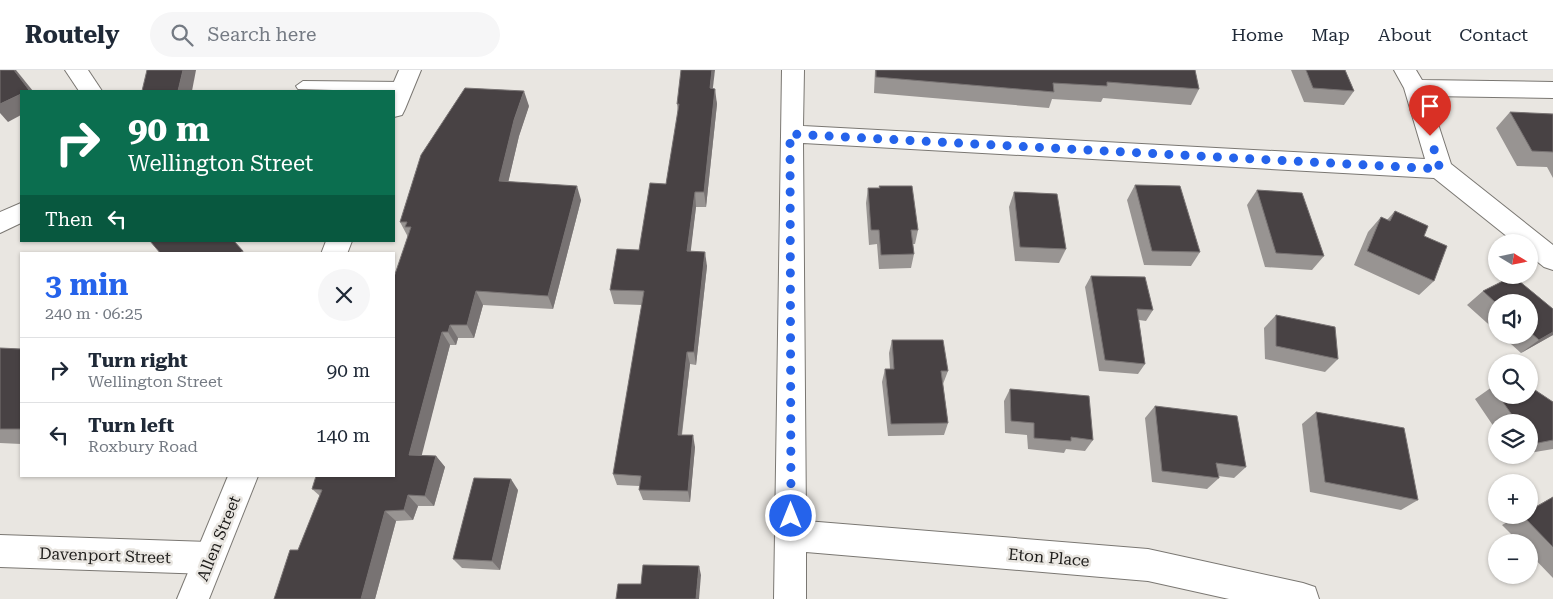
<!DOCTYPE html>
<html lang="en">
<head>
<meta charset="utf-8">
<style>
  :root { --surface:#fff; --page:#f6f6f7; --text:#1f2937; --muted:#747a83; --line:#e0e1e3; --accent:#2563eb }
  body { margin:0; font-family:"Roboto Serif",serif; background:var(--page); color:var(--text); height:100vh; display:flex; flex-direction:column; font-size:19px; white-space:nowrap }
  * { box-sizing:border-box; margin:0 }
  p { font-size:16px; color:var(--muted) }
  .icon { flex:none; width:28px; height:28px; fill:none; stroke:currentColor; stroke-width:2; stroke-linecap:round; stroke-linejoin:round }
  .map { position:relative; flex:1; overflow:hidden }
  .panel { position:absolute; left:20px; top:182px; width:375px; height:225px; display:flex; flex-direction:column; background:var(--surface); border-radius:0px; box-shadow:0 1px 4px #0004 }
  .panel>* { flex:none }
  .top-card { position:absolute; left:20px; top:20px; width:375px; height:152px; border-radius:0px; box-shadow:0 1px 4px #0004; background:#0b6e4f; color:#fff; overflow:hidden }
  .needle { width:32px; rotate:100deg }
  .buttons { position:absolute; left:1488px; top:164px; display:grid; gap:10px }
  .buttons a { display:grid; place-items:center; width:50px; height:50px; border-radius:50%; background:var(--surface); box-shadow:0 1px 4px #0004; font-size:25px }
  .pin { position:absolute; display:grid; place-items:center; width:42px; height:42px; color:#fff; margin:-51px -21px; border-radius:50% 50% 50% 0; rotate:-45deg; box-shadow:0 0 5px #0007 }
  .pin .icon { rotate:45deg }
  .me { position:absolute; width:55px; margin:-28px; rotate:0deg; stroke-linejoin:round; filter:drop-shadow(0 0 4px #0008) }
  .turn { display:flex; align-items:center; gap:18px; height:105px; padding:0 25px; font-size:22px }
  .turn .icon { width:65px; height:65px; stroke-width:2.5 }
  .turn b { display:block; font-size:35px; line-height:42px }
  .then { display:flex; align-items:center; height:48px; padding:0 25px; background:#0003; gap:10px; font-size:19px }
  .round { display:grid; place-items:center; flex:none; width:52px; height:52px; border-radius:26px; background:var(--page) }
  .summary { display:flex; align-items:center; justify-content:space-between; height:85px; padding:0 25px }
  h1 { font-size:30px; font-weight:700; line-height:38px; color:var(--accent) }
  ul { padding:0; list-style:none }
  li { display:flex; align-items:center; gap:15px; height:65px; padding:0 25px; border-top:1px solid var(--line) }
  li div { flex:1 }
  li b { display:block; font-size:19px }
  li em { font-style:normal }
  header { display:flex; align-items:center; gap:30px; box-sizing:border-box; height:70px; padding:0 25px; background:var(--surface); border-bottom:1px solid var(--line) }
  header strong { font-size:24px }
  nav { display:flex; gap:28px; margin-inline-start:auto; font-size:18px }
  .search { width:350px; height:45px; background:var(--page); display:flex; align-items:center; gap:12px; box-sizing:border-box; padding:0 18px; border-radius:28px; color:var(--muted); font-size:19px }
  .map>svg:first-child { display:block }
</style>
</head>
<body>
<header>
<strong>Routely</strong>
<div class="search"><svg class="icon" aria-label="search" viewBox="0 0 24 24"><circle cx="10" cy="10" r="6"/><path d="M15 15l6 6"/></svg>Search here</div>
<nav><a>Home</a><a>Map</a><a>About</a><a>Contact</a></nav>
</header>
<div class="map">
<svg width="1553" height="529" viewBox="0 0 1553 529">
  <rect width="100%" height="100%" fill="#e9e6e1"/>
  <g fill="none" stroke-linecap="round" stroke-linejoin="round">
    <!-- service casing -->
    <g stroke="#7a7772" stroke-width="2">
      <path id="service" d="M303,11L403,12L410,17L403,22L298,19L296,16Z"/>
    </g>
    <!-- minor casing -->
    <g stroke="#7a7772" stroke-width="2">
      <g id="minor">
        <path d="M65,0H88L102,21H79Z"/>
        <path d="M782,0H804L803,56L1425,89L1404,18L1394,0H1416L1422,10L1553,12V28L1429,26L1451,94L1553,175V200L1544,197L1529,185V172H1514L1434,108L803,73L806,451L1148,479L1303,513L1315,517L1319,529H1229L1148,511L806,482V529H774Z"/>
        <path d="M21,133V153L0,163V142Z"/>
        <path d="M0,465L209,472L220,477L225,488L220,499L209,504L0,497Z"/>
      </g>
    </g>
    <!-- tertiary casing -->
    <g stroke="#7a7772" stroke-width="2">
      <g id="tertiary">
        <path d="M399,0H421L405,39L402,45L394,47V21H390Z"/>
        <path d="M326,171H352L347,184H321Z"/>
        <path d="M228,406H258L209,529H177Z"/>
      </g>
    </g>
    <!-- service -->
    <use href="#service" fill="#fff" fill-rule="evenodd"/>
    <!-- minor -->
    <use href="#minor" fill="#fff" fill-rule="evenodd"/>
    <!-- tertiary -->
    <use href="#tertiary" fill="#fff" fill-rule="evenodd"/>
  </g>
  <!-- wall -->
  <g fill="#989492">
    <path d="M875,0H1195L1199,19L1191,35L1103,28L1101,32L1052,29L1049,38L874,23Z"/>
    <path d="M1291,0H1345L1354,21L1344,35L1304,32Z"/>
    <path d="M713,19L717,34L706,137H696L690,182L707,196L696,295L690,294L682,365L695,377L690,432L643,430L639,420V416L617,415L613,404L642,235L614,234L610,220L639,180L666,114L678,43L677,34Z"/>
    <path d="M529,36L519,66L508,112L581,130L553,239L483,235L474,268H458L456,275H450L421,385L436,386L445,397L434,436H418L413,450L396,451L375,529H274L298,480L320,426L312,419L394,406L408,167L400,152Z"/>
    <path d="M1510,42L1553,44V108L1547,97L1517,96L1496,58Z"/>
    <path d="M1135,115L1200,182L1191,196L1144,195L1127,130Z"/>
    <path d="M879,116L918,160L915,174H913L914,184L911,198L879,199L877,174L869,175L866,133L868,118H879Z"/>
    <path d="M1257,120L1324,186L1312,200L1265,197L1247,135Z"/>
    <path d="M1014,122L1066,179L1059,193L1015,191L1009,137Z"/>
    <path d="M1395,141L1424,166L1434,211L1419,225L1354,195L1368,162L1381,147L1387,150Z"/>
    <path d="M1091,206L1153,240L1146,251L1139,250L1145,294L1138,304L1099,301L1085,217Z"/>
    <path d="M1513,206L1553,239V265L1521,283L1501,265H1529V232H1496V261L1467,235L1483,221Z"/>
    <path d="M1276,245L1338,289L1325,302L1265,289L1264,258Z"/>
    <path d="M892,270L948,301L943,314L948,353L944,365L888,366L882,312L885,299H890L889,283Z"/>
    <path d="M0,278L21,279V374L0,373Z"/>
    <path d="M1492,317H1496V325H1529L1553,332V379L1529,383V352H1496V360L1475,329Z"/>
    <path d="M1010,319L1093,370L1085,381L1066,379L1064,383L1028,379L1027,365L1005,363L1004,331Z"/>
    <path d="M1155,336L1246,397L1234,408L1218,406L1219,408L1207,419L1152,412L1145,348Z"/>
    <path d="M1316,342L1418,430L1401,440L1310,422L1302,354Z"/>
    <path d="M518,420L500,500L462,498L453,489Z"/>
    <path d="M1553,427V508L1529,483V472H1519L1502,455L1520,445H1529V440Z"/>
  </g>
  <!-- shaded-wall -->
  <g fill="#787373">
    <path d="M14,0H16L33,21H27Z"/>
    <path d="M183,0H196L192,21H178Z"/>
    <path d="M712,0H715L711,34L710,18Z"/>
    <path d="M715,19L717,34L706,137L704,122Z"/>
    <path d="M524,21L529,36L519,66L505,126L499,111L514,50Z"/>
    <path d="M21,24V45L8,52L0,43V34Z"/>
    <path d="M577,116L581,130L553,239L548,226Z"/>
    <path d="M695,122L696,137L689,196L687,181Z"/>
    <path d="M243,181L245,184H238Z"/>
    <path d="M705,182L707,196L696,295L694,282Z"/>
    <path d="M476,221L483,235L474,268L467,255Z"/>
    <path d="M450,255L458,268L456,275L448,262Z"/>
    <path d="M442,262L450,275L419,396L409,385Z"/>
    <path d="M1553,262V265L1551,266L1521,283L1539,270Z"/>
    <path d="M687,282L690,294L680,377L678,365Z"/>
    <path d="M693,365L695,377L690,432L688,421Z"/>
    <path d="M436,386L445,397L434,436L425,426Z"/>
    <path d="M511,409L518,420L500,500L492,491Z"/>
    <path d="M408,425L418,436L413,450L404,440Z"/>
    <path d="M385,441L396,451L375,529H361Z"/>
    <path d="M699,496L701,505L699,529H696Z"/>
  </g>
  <!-- building -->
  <g fill="#484244" stroke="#787373">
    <path d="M0,0H14L29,20L27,21H21V24L0,34Z"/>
    <path d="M147,0H183L178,21H142Z"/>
    <path d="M681,0H712L710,18L715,19L704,122H695L687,181L705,182L694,282H687L678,365H693L688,421L639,420L641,406L613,404L644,221L610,220L617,179L639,180L650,113L666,114L679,34H677Z"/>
    <path d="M876,0H1195L1199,19L1107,12V16L1053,13L1054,22L876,7Z"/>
    <path d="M1306,0H1345L1354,21L1313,18Z"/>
    <path d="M465,18L524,21L514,50L499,111L577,116L548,226L476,221L467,255H450L448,262H442L409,385L436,386L425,426L408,425L404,440L385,441L361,529H274L290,480H298L322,420L312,419L316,406H394V207L411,157H405L407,152H400L421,85Z"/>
    <path d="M1510,42L1553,44V82L1532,81Z"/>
    <path d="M1135,115L1180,116L1200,182L1152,181Z"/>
    <path d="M879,116H912L918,160H911L914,184L881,185L879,160H871L868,118H880Z"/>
    <path d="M1257,120L1302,123L1324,186L1276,183Z"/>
    <path d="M1014,122L1057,124L1066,179L1020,177Z"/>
    <path d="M1395,141L1428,156L1424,166L1447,176L1434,211L1367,181L1381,147L1390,151Z"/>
    <path d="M150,171H234L243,181L238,184H161Z"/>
    <path d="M1091,206L1145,207L1153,240L1137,239L1145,294L1105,290Z"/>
    <path d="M1513,206L1553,239V262L1539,270L1529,261V232L1496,233L1483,221Z"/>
    <path d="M1276,245L1335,257L1338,289L1276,276Z"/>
    <path d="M892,270H943L948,301H941L948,353L891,354L885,299H894Z"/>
    <path d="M0,278L21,279V359H0Z"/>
    <path d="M1529,316L1553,332V370L1533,374L1529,368V352H1517L1498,325H1529Z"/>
    <path d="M1492,317H1496V323Z"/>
    <path d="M1010,319L1089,326L1093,370L1071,367V371L1034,368V353L1011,351Z"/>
    <path d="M1155,336L1237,346L1246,397L1216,393L1219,408L1162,401Z"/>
    <path d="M1316,342L1404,358L1418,430L1325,412Z"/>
    <path d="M474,408L511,409L492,491L453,489Z"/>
    <path d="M1553,427V477L1522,445H1529V441Z"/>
    <path d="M643,495L699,496L696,529H616L618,514H641Z"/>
  </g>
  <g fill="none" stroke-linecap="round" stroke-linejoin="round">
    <!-- route -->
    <path stroke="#2563eb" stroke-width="9" stroke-dasharray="0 16.2" d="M791,446L790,64L1440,99L1430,66"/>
  </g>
  <g text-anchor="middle" stroke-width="5" stroke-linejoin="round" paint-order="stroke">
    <!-- street labels -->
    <g font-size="16" fill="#1e1d1b" stroke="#e9e6e1">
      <text transform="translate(218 468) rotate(-68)" y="6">Allen Street</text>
      <text transform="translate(105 485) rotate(2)" y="6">Davenport Street</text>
      <text transform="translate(1049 487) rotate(5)" y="6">Eton Place</text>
    </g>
  </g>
</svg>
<div class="buttons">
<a><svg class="needle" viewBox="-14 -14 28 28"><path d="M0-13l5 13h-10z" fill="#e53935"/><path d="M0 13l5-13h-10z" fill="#747a83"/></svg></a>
<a><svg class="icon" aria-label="sound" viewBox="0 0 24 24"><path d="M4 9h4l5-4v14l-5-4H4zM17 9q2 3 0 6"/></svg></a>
<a><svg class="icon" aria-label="search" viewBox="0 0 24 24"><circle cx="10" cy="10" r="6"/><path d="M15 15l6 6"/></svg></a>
<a><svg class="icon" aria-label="layers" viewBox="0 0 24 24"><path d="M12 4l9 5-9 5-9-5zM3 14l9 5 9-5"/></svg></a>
<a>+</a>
<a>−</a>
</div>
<div class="pin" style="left:1430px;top:66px;background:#d93025"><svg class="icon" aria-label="arrive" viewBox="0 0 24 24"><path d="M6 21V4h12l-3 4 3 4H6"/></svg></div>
<svg class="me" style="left:791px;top:446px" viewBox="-20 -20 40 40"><circle r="17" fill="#2563eb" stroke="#fff" stroke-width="3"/><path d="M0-11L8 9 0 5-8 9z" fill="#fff"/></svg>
<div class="top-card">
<div class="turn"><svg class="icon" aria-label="right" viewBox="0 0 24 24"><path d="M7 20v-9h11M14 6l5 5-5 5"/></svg><div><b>90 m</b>Wellington Street</div></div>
<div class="then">Then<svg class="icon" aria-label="left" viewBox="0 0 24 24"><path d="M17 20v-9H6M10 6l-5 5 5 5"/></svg></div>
</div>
<section class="panel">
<div class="summary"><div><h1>3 min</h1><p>240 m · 06:25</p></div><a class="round"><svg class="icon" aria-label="close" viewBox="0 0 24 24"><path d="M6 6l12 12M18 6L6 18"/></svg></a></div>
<ul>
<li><svg class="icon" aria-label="right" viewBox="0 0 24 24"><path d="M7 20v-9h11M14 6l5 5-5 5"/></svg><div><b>Turn right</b><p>Wellington Street</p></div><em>90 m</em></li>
<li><svg class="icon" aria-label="left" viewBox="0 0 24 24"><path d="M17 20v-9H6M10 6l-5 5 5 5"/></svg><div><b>Turn left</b><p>Roxbury Road</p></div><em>140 m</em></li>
</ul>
</section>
</div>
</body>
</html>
